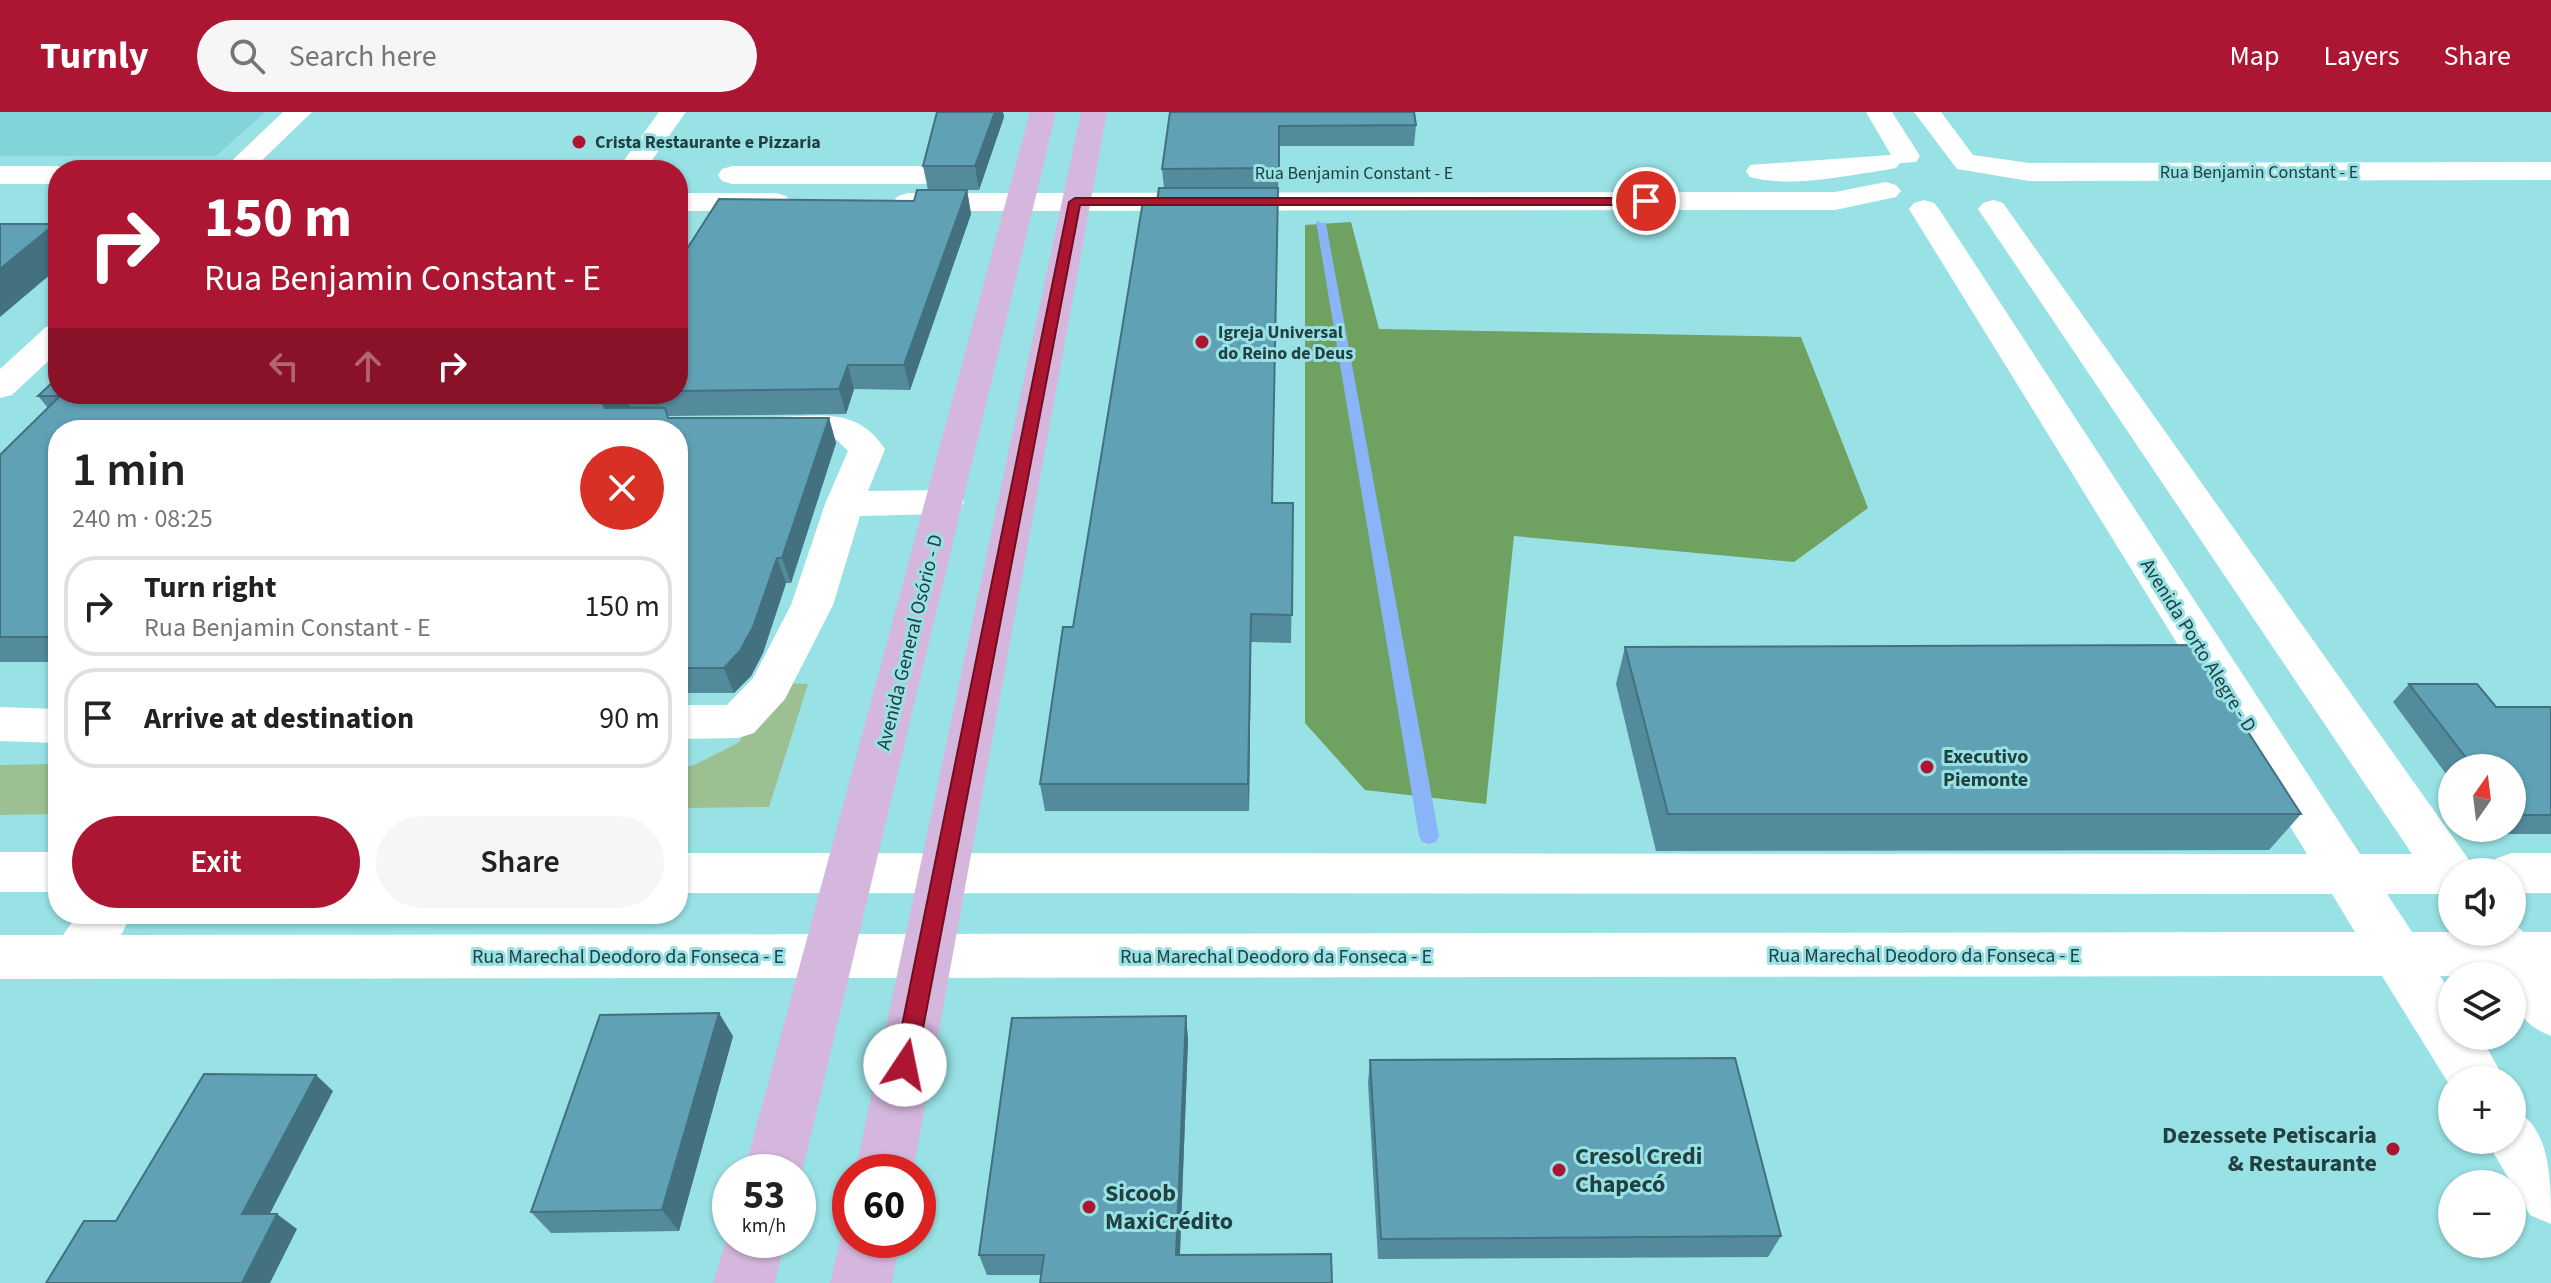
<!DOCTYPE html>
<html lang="en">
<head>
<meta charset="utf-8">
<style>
  :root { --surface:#fff; --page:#f6f6f6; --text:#222; --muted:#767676; --line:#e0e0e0; --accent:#ac1632 }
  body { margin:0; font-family:"Source Sans 3",sans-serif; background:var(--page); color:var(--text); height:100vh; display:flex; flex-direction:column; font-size:30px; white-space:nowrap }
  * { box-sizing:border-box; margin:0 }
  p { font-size:26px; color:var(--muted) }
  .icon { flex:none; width:44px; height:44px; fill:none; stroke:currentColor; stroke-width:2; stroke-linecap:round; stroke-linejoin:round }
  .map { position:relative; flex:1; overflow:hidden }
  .panel { position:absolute; left:48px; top:308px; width:640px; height:504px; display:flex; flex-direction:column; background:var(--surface); border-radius:32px; box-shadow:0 2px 6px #0004 }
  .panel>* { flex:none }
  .banner { position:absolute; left:48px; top:48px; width:640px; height:244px; border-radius:32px; box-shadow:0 2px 6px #0004; background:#ac1632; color:#fff; overflow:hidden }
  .needle { width:52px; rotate:14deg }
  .fabs { position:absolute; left:2438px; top:642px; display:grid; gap:16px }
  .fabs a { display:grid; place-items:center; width:88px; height:88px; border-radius:50%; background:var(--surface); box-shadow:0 2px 6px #0004; font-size:40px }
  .speed { position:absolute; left:712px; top:1042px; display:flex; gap:16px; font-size:40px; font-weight:700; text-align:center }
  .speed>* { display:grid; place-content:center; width:104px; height:104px; border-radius:50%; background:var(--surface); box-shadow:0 2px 6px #0004; line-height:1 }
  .speed small { font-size:20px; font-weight:400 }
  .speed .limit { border:12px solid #d22; background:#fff; color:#111 }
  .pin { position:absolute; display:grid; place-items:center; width:68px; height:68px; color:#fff; margin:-34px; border:4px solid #fff; border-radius:50%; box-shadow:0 2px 8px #0007 }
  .me { position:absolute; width:88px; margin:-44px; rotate:11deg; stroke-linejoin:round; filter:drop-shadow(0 0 6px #0008) }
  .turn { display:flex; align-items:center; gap:28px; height:168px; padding:0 24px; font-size:36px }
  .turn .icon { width:104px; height:104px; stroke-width:2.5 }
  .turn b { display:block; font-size:56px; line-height:68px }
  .lanes { display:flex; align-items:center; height:76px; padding:0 24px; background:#0003; justify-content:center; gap:40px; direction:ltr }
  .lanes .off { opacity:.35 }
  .round { display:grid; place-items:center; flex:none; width:84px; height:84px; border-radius:42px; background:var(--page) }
  .overview { display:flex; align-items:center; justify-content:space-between; height:136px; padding:0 24px }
  h1 { font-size:48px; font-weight:600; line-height:60px }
  .action { display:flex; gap:16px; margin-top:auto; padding:16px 24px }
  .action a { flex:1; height:92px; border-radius:48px; background:var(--accent); color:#fff; font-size:32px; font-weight:600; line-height:92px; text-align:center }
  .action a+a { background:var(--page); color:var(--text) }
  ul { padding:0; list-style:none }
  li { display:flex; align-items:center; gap:24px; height:100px; margin:0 16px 12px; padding:0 8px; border:4px solid var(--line); border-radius:32px }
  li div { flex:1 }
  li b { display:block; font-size:30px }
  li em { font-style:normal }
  header { display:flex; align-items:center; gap:48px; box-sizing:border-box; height:112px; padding:0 40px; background:var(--accent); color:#fff }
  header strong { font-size:38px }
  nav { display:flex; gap:44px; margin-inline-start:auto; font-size:28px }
  .search { width:560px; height:72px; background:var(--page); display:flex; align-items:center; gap:20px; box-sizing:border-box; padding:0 28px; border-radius:44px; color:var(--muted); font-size:30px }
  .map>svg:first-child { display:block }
</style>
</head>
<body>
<header>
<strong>Turnly</strong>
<div class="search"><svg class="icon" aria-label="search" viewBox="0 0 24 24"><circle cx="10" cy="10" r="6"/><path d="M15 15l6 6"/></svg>Search here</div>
<nav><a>Map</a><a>Layers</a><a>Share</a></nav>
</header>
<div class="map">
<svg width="2551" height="1171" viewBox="0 0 2551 1171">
  <rect width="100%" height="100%" fill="#98e1e4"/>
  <!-- built -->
  <path fill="#81d5d8" d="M0,0H265L216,44H0Z"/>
  <!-- green -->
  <g fill="#9cc092">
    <path d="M782,571L808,572L769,695L678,696V657L694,653L738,631Z"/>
    <path d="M58,652V702L0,703V653Z"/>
  </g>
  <!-- forest -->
  <path fill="#6fa161" d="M1351,110L1379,217L1801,225L1868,396L1794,450L1514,424L1486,692L1365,678L1305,611V113Z"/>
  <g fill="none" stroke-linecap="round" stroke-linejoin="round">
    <!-- stream -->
    <path fill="#89b4f7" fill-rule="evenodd" d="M1316,109L1326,112L1439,724L1436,730L1429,732L1422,730L1419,724Z"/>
    <!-- minor -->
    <g fill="#fff" fill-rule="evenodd">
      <path d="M283,0H312L252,58H222Z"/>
      <path d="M659,0H686L645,58H617Z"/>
      <path d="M1866,0H1892L1920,44L1916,50L1900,51L1896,56L1886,58C1843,64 1792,76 1750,65L1746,59L1750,53L1891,43Z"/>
      <path d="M1914,0H1941L1973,43L2029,51L2551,50V68L2029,69L1957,57Z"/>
      <path d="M0,54H58L69,58H58V72H0Z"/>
      <path d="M732,54H952L962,57L966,63L962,69L952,72H732L722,69L718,63L722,57Z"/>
      <path d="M1886,70L1896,73L1901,79L1896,85L1835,98L908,99L898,96L893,90L898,84L908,81L1835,80Z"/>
      <path d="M678,81H776L786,84L791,90L786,96L776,99H678Z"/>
      <path d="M1924,88L1934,91L1939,97L2360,742H2412L1978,97L1983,91L1993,88L2003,91L2469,748L2476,760H2452V782H2387L2412,820H2512V808L2523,820H2551V924C2522,913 2512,895 2512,864H2440L2452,882V924H2480L2505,968H2452V977L2382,864L0,867V823H63L78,802H132L121,823L2355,820L2332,782L678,781V741L2307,742L1909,97L1914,91Z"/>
      <path d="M58,212V240L12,283L0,286V257L46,215Z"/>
      <path d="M771,305C818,305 856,293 885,337L868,379L945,378L959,381L964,390L959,399L945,402L860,404L833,493L785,587L754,621L738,626L678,627V593H727L753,566L791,493L825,392L848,339L836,327H771L758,324L753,316L758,308Z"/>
      <path d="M0,595L58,597V631L0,629Z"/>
      <rect x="0" y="740" width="58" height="40"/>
      <path d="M2512,741H2551V781H2512V760H2488L2495,747Z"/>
      <path d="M2512,996C2551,1016 2551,1065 2551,1112L2530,1103L2486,1028H2512Z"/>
    </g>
    <!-- major -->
    <g fill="#d5b7dd" fill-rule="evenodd">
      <path d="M1030,0H1056L802,1060L798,1069V1060H744Z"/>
      <path d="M1081,0H1107L913,1060H855Z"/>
      <path d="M850,1106V1128H900L892,1171H830L840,1128Z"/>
      <path d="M730,1116V1128H785L775,1171H713Z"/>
    </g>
  </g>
  <!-- wall -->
  <g fill="#538a9c">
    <path d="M937,0H1003L1004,5L979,78H928L923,54Z"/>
    <path d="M1170,0L1416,13L1414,34H1279L1272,391H1293L1291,531L1251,530L1249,699H1045L1040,672L1073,515L1157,89L1164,76L1162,57Z"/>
    <path d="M967,78L971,102L910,278L854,277L846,302L668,304L669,306H829L836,331L791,471H786L763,541L751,564L734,581H678V318H58V550H0V343L48,296L38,284L58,282H678V151L914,89Z"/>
    <path d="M1625,535L2301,702L2269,738L1656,739L1616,572Z"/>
    <path d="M2409,572L2496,595H2551V722H2490L2486,716H2512V656H2452V670L2393,590Z"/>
    <path d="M1186,904L1188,928L1180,1143L1041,1163H987L979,1143Z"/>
    <path d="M733,924L679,1119L551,1121L531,1100Z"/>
    <path d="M1370,948L1781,1124L1768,1145L1378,1147L1368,971Z"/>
  </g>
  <!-- shaded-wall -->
  <g fill="#43717f">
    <path d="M995,0H1003L1004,5L979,78L975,54Z"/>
    <path d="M967,78L971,102L910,278L904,253Z"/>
    <path d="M55,112L58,117V156L0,205V157Z"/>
    <path d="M848,253L854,277L846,302L839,277Z"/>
    <path d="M610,282H625L634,304L613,316L603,292Z"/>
    <path d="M829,306L836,331L791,471L782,446Z"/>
    <path d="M777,446L786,471L763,541L751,564L734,581L724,556Z"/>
    <path d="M1251,502V530L1249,699L1248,672Z"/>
    <path d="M719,901L733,924L679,1119L662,1098Z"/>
    <path d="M1186,904L1188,928L1179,1163L1176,1143Z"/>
    <path d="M316,963L333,979L262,1117L242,1102Z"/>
    <path d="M277,1102L297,1117L270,1171H242Z"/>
  </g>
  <!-- building -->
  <g fill="#60a1b5" stroke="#43717f" stroke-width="2">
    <path d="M937,0H995L975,54H923Z"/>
    <path d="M1170,0H1414L1416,13L1279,14V56L1162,57Z"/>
    <path d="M1159,76H1278L1272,391H1293L1292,503L1251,502L1248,672H1040L1063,515H1073L1143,89H1157Z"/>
    <path d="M917,78H967L904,253H848L839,277L678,279V151L719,87L914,89Z"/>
    <path d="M0,112H55L0,157Z"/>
    <path d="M58,265V282H611L603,292L605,296H665L668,306H829L782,446H777L753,515L740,539L724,556H678V318H58V525H0V343L60,284H38Z"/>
    <path d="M2192,533L2301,702H1668L1625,535Z"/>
    <path d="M2409,572H2477L2496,595H2551V703H2512V656H2474Z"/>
    <path d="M719,901L662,1098L531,1100L600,903Z"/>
    <path d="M1186,904L1176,1143L1331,1142L1332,1171H1040L1044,1143H979L1012,906Z"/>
    <path d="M1735,946L1781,1124L1381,1127L1370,948Z"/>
    <path d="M204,962L316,963L242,1102H277L242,1171H46L84,1109H116Z"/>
  </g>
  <!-- route -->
  <path fill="#ac1632" stroke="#700e20" stroke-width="2" d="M1075,86H1646L1652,89L1646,93H1080L916,953L913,961L905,964L897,961L894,953L1069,90Z"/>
  <!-- markers -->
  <g fill="#ac1632" stroke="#98e1e4" stroke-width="3">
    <circle cx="579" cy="30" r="8"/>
    <circle cx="1202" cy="230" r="8"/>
    <circle cx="1927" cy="655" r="8"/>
    <circle cx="2393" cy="1037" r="8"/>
    <circle cx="1559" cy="1058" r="8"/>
    <circle cx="1089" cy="1095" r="8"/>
  </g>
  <g text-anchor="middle" stroke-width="6" stroke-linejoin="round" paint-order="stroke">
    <!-- far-poi labels -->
    <g font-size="18" font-weight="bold" fill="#224041" stroke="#98e1e4" text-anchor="start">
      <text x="595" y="36">Crista Restaurante e Pizzaria</text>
      <text x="1218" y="226">Igreja Universal<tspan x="1218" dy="21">do Reino de Deus</tspan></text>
    </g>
    <!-- far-street labels -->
    <g font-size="18" fill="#224041" stroke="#98e1e4">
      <text x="2259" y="66">Rua Benjamin Constant - E</text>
      <text x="1354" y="67">Rua Benjamin Constant - E</text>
    </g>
    <!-- street labels -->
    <g font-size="20" fill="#224041" stroke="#98e1e4">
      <text transform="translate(909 530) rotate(-76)" y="7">Avenida General Osório - D</text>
      <text transform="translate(2199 533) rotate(58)" y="7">Avenida Porto Alegre - D</text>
      <text x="1924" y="850">Rua Marechal Deodoro da Fonseca - E</text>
      <text x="628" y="851">Rua Marechal Deodoro da Fonseca - E</text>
      <text x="1276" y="851">Rua Marechal Deodoro da Fonseca - E</text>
    </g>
    <!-- poi labels -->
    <g font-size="20" font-weight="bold" fill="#224041" stroke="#98e1e4" text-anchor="start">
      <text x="1943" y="651">Executivo<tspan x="1943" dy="23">Piemonte</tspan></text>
    </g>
    <!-- near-poi labels -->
    <g font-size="24" font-weight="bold" fill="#224041" stroke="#98e1e4" text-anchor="start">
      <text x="2377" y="1031" text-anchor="end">Dezessete Petiscaria<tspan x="2377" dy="28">&amp; Restaurante</tspan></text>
      <text x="1575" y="1052">Cresol Credi<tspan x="1575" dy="28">Chapecó</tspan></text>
      <text x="1105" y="1089">Sicoob<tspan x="1105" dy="28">MaxiCrédito</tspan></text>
    </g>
  </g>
</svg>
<div class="fabs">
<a><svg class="needle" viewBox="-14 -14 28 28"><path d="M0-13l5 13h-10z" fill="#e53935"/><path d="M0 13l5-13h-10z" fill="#767676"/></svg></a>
<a><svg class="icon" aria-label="sound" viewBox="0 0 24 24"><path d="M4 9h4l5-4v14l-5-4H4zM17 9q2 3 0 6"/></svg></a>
<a><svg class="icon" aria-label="layers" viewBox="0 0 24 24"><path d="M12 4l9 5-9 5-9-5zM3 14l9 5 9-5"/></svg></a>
<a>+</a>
<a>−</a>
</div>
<div class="speed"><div>53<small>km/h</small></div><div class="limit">60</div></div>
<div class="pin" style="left:1646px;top:89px;background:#d93025"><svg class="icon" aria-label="arrive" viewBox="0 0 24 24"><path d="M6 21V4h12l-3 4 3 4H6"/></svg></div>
<svg class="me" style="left:905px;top:953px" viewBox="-20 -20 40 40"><circle r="19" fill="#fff"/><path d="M0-13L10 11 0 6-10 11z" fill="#ac1632"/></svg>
<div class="banner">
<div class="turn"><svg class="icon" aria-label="right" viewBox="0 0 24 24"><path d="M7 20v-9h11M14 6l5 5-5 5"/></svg><div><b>150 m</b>Rua Benjamin Constant - E</div></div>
<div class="lanes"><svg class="icon off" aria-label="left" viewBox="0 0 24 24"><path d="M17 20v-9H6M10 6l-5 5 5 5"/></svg><svg class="icon off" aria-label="ahead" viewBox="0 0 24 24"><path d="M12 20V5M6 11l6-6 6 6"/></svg><svg class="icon" aria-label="right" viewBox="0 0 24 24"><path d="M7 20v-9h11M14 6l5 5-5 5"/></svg></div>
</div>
<section class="panel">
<div class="overview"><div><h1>1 min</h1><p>240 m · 08:25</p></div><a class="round" style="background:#d93025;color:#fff"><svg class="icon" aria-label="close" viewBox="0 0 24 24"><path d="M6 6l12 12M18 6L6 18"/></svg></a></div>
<ul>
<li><svg class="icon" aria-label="right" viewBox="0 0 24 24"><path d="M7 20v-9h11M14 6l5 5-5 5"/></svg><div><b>Turn right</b><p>Rua Benjamin Constant - E</p></div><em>150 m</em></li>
<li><svg class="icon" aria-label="arrive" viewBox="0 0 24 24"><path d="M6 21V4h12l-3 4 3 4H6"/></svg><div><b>Arrive at destination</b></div><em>90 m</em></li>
</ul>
<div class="action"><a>Exit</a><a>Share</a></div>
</section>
</div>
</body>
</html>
